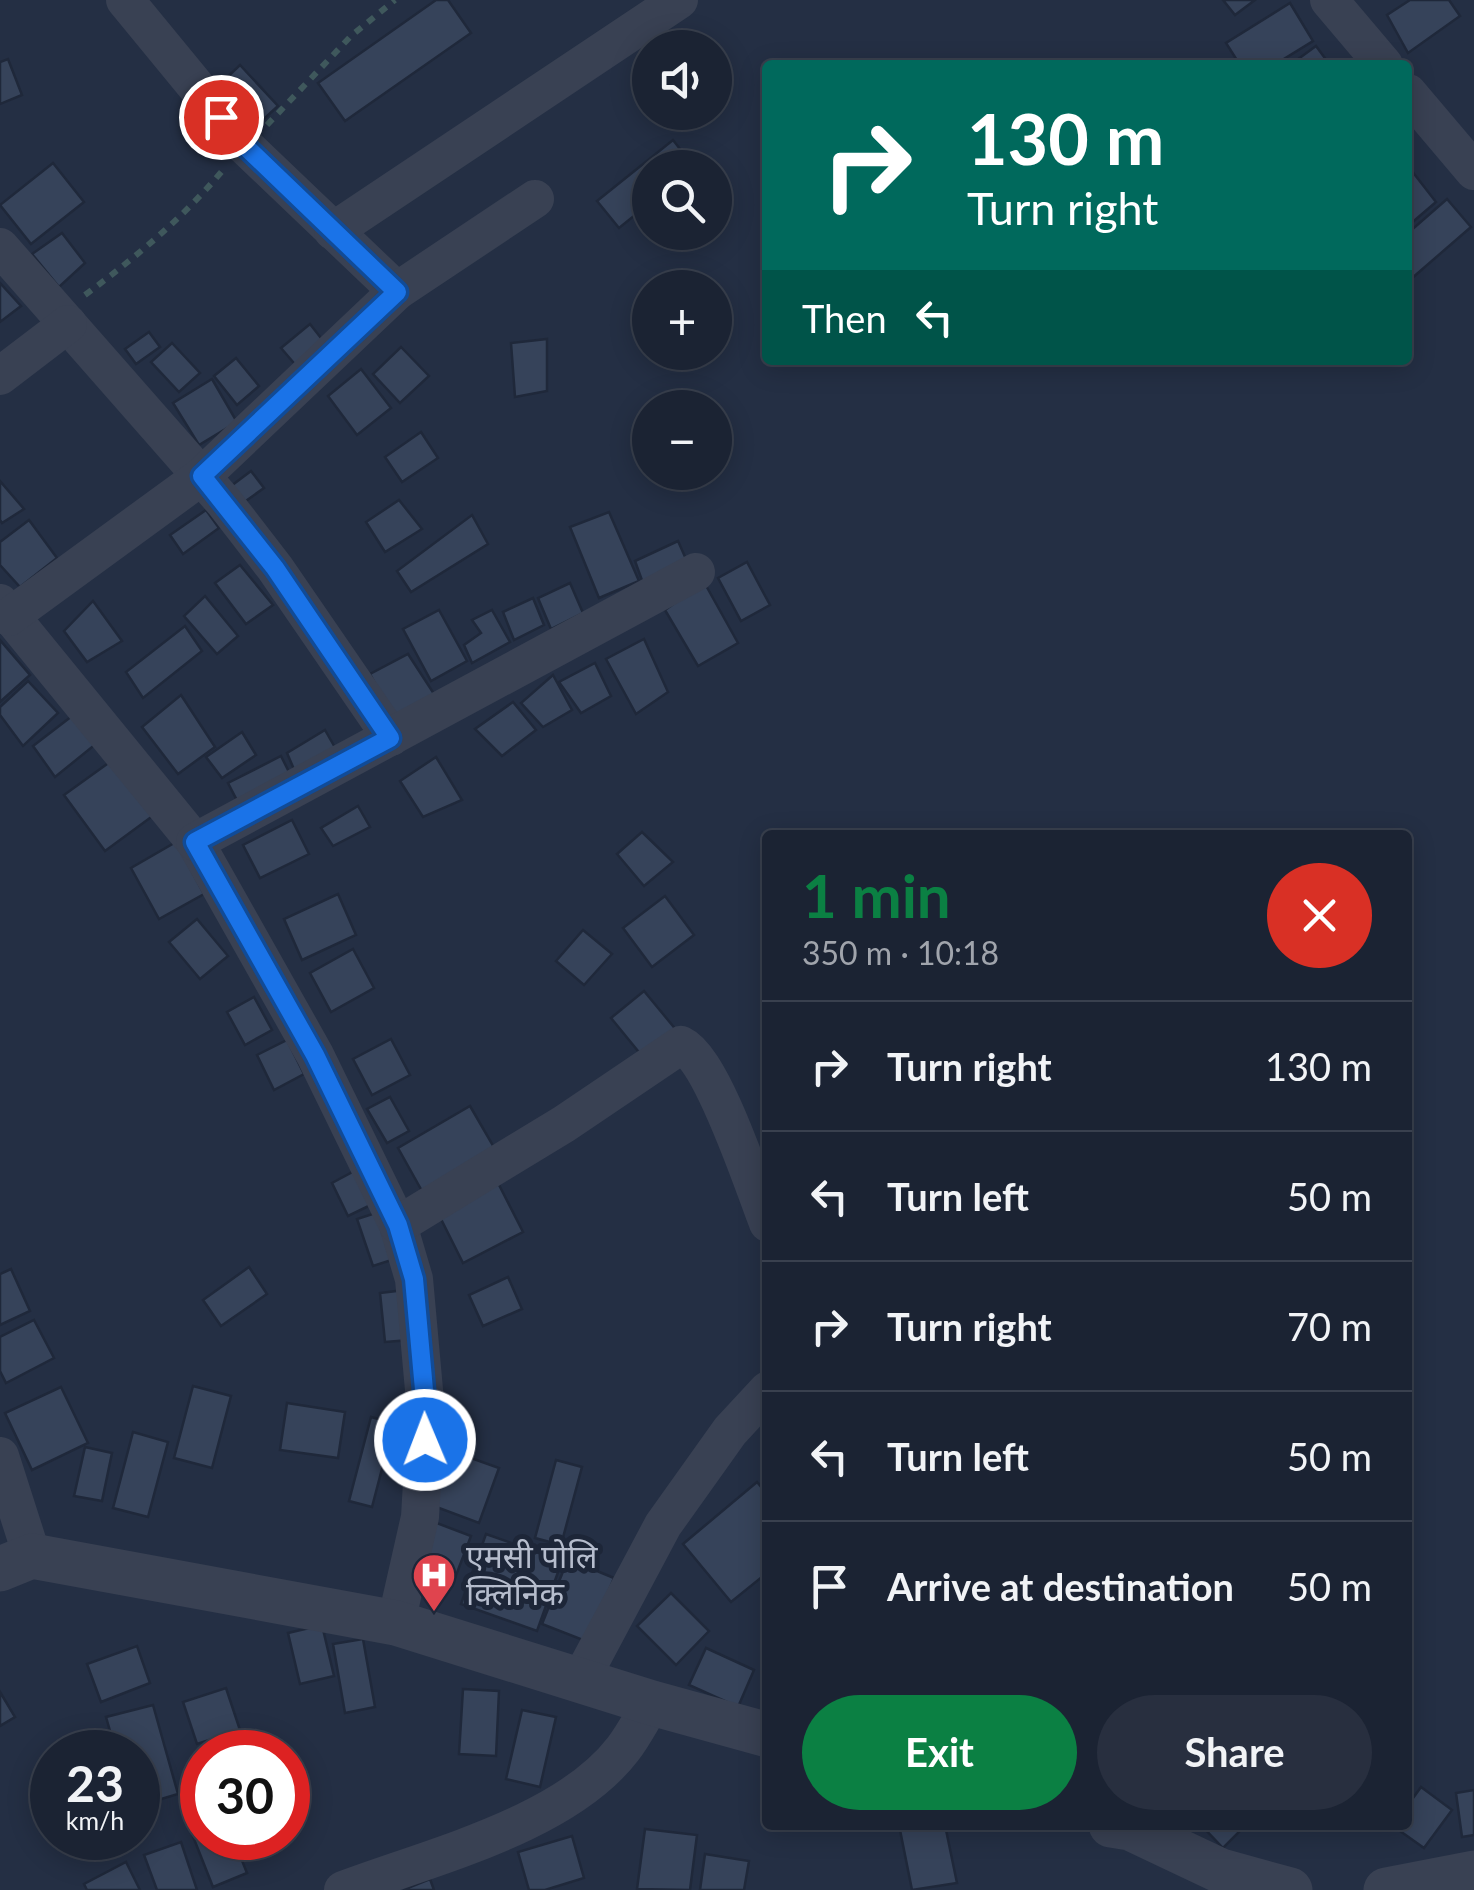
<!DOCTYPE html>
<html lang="en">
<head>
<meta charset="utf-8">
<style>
  :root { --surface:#1b2333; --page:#282f3f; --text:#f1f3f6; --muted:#a0a4ac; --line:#39404e; --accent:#0b8043 }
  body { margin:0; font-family:Lato,"Noto Sans Devanagari",sans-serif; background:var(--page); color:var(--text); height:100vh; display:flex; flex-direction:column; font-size:38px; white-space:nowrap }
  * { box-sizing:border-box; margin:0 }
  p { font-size:32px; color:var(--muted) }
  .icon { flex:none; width:55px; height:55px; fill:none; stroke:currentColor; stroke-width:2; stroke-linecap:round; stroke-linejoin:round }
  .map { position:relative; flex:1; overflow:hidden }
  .details { position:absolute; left:762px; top:830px; width:650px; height:1000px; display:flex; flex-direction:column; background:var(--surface); border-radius:10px; box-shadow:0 5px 25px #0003,0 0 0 2px var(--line) }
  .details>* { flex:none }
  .banner { position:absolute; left:762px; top:60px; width:650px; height:305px; border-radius:10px; box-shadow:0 5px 25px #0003,0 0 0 2px var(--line); background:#00695c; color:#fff; overflow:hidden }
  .fabs { position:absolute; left:632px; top:30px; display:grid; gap:20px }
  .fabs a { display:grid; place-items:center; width:100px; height:100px; border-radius:50%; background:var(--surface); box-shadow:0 5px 25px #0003,0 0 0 2px var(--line); font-size:50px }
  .speed { position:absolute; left:30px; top:1730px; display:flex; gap:20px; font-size:50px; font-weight:700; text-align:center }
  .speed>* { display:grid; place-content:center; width:130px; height:130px; border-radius:50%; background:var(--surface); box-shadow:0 5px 25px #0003,0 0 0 2px var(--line); line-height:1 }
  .speed small { font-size:25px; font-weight:400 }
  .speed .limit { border:15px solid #d22; background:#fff; color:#111 }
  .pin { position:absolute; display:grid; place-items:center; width:85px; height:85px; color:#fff; margin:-42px; border:5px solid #fff; border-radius:50%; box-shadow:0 2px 10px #0007 }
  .me { position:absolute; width:110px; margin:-55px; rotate:359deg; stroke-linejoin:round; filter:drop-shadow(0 0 8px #0008) }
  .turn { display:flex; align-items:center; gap:35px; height:210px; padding:0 40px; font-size:45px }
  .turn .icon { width:130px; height:130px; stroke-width:2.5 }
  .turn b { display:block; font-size:70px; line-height:85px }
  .then { display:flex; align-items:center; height:95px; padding:0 40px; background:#0003; gap:20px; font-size:38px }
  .round { display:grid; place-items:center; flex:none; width:105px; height:105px; border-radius:52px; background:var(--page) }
  .head { display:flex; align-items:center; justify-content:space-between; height:170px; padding:0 40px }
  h1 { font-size:60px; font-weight:700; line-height:75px; color:var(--accent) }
  .action { display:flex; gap:20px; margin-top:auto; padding:20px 40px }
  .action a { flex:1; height:115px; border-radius:60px; background:var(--accent); color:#fff; font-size:40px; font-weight:700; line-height:115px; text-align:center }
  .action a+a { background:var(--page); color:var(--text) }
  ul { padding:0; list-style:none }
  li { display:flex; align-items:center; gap:30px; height:130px; padding:0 40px; border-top:2px solid var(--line) }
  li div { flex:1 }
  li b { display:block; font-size:38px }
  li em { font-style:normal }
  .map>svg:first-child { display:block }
</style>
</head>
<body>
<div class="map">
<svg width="1474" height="1890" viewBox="0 0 1474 1890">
  <rect width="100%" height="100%" fill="#242f44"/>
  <!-- building -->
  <g fill="#36435a" stroke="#1f283a" stroke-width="2.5">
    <path d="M436,0H448L471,33L345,121L318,83Z"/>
    <path d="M1223,0H1255L1235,15Z"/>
    <path d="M1410,0H1449L1460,16L1408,53L1387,15Z"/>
    <path d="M1290,3L1313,41L1274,65H1240L1226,43Z"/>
    <path d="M1316,46L1330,65H1290Z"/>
    <path d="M8,59L22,95L0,104V62Z"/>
    <path d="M240,65L278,106L254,128L218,86Z"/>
    <path d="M673,140L694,167L650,168V203L619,228L597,201Z"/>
    <path d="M53,163L84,202L31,244L0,205Z"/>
    <path d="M1408,166L1436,202L1408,226Z"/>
    <path d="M1447,199L1471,227L1411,279L1408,274V233Z"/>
    <path d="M62,233L85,263L59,287L32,254Z"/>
    <path d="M0,283L21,306L0,322Z"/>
    <path d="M310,324L328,347L299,369L281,348Z"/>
    <path d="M149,332L160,347L136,364L125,349Z"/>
    <path d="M547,339V391L515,397L511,343Z"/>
    <path d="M172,343L200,373L179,392L151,362Z"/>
    <path d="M401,347L429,376L400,403L373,374Z"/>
    <path d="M236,358L259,386L237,405L214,376Z"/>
    <path d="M361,369L391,408L357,435L328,396Z"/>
    <path d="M212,379L237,422L199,445L173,403Z"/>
    <path d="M421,432L438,458L402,482L385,457Z"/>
    <path d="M251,471L264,488L243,503L231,486Z"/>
    <path d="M0,481L24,509L2,523L0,520Z"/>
    <path d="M399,500L422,529L385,552L366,522Z"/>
    <path d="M206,510L219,528L183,554L170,535Z"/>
    <path d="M609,512L639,581L599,598L570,527Z"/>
    <path d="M472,515L488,544L411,592L397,571Z"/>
    <path d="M29,520L57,558L20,587L0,565V542Z"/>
    <path d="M678,541L690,568L644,586L635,561Z"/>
    <path d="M747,562L770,605L741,621L718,578Z"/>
    <path d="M240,565L273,605L246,624L215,583Z"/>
    <path d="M704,582L738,643L698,666L665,610Z"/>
    <path d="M570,583L583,613L551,629L538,598Z"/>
    <path d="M205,596L238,636L217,654L184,616Z"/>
    <path d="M533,598L544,625L514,640L503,612Z"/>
    <path d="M93,601L122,641L87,662L64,631Z"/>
    <path d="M439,610L467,661L431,681L403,629Z"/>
    <path d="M492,610L510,642L472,663L464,645L481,633L472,620Z"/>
    <path d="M185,626L202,651L143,698L126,672Z"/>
    <path d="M644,639L668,692L636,714L606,659Z"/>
    <path d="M0,640L30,675L0,702Z"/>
    <path d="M408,654L438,700L395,721L370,674Z"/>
    <path d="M595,663L611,696L581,713L559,682Z"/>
    <path d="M553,675L572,710L543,727L521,703Z"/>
    <path d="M28,681L58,713L23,746L0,715V707Z"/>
    <path d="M181,695L215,747L178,774L142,727Z"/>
    <path d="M513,702L536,730L502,756L475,729Z"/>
    <path d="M76,713L102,739L55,777L33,746Z"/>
    <path d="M325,730L337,751L296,774L287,753Z"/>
    <path d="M242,732L256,755L222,778L206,757Z"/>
    <path d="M281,756L294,782L242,810L228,783Z"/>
    <path d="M436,757L462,800L423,817L400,781Z"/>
    <path d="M114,759L154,815L105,851L64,795Z"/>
    <path d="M358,806L370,827L333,846L321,828Z"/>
    <path d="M292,820L309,854L260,878L243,845Z"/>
    <path d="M642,832L673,862L644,886L617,854Z"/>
    <path d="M176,842L204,894L159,919L131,868Z"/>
    <path d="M338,894L356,935L302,960L284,919Z"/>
    <path d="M665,896L694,935L652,967L623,928Z"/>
    <path d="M197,919L228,956L200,979L169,942Z"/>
    <path d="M583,930L612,954L584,985L556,961Z"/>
    <path d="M353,949L374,988L331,1012L310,973Z"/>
    <path d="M644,991L682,1037L647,1062L611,1018Z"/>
    <path d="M254,997L272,1030L245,1045L227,1012Z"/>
    <path d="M391,1039L410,1075L372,1095L353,1059Z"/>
    <path d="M287,1040L304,1074L274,1090L257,1055Z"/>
    <path d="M390,1097L409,1131L387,1143L367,1109Z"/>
    <path d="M470,1106L495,1149L422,1191L398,1148Z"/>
    <path d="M360,1168L377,1202L348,1216L332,1183Z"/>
    <path d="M496,1179L523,1232L463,1263L436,1209Z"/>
    <path d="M385,1210L401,1257L373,1266L357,1219Z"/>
    <path d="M249,1267L267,1294L221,1326L203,1300Z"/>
    <path d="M11,1269L30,1311L0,1325V1274Z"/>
    <path d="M508,1277L522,1309L483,1326L469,1295Z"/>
    <path d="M405,1290L410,1340L385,1342L380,1293Z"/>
    <path d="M34,1320L54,1358L6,1383L0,1371V1337Z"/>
    <path d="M193,1386L231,1396L212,1468L174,1458Z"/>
    <path d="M61,1387L88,1443L32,1470L5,1413Z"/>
    <path d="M287,1403L345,1412L338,1458L280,1450Z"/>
    <path d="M371,1417L394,1423L372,1507L349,1501Z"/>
    <path d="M133,1432L168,1442L148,1517L113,1508Z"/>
    <path d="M85,1447L112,1453L102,1501L74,1496Z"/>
    <path d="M443,1448L499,1468L479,1523L423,1502Z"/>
    <path d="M556,1460L582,1467L561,1545L535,1538Z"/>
    <path d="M757,1482L768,1495V1572L731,1602L683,1544Z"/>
    <path d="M434,1522L471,1536L452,1586L415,1573Z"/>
    <path d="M486,1534L562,1561L537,1631L461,1604Z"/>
    <path d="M568,1559L614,1578L588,1642L542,1624Z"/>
    <path d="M671,1593L709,1631L676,1665L637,1626Z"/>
    <path d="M322,1625L334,1676L300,1684L288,1633Z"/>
    <path d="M363,1639L375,1707L345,1713L333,1644Z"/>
    <path d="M137,1646L150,1683L101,1702L87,1664Z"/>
    <path d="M706,1648L754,1670L738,1707L689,1685Z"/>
    <path d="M226,1688L240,1730L197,1744L183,1702Z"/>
    <path d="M463,1689L499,1691L496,1756L459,1754Z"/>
    <path d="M0,1692L15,1717L0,1726Z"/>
    <path d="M153,1705L178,1794L138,1806V1752H116L106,1717Z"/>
    <path d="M522,1710L556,1717L540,1787L506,1779Z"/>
    <path d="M1421,1787L1452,1810L1424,1848L1393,1826L1408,1825V1805Z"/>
    <path d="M1474,1790V1835L1462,1837L1456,1793Z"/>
    <path d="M202,1797V1838H233L247,1873L213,1887L181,1806Z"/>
    <path d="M899,1825H945L957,1883L912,1890Z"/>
    <path d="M1201,1825H1246L1223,1848Z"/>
    <path d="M645,1829L697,1835L690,1890L637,1889Z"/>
    <path d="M572,1836L584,1878L545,1890H529L518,1852Z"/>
    <path d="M181,1842L197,1890H157L144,1855Z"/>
    <path d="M705,1854L749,1861L744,1890H700Z"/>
    <path d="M126,1862L140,1890H87L84,1884Z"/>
    <path d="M430,1879L434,1890H403Z"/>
  </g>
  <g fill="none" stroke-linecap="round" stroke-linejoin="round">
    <!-- path -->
    <g stroke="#3f585c" stroke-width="6" stroke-dasharray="8 8" stroke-linecap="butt">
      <path d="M267,125L351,36L395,0"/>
      <path d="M85,295C136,257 182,219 223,170"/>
    </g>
    <!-- minor -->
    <g stroke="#394153" stroke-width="38">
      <path d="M125,0L245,146L397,291"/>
      <path d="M1329,0L1384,65"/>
      <path d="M1408,93L1474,171"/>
      <path d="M333,231L679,0"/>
      <path d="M0,247L224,502L275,568L391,737"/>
      <path d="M0,376L68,324"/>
      <path d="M0,603L195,842L315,1055L398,1225L414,1279L426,1412L420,1517L396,1623"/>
      <path d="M9,617L202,476L397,291L535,199"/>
      <path d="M195,842L696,572"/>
      <path d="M398,1225L564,1124L681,1045C713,1060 753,1185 768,1223"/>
      <path d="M0,1456L32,1556"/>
      <path d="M581,1679L663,1525L730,1431L768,1390"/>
      <path d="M343,1890C430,1857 565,1825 623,1749C634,1735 642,1718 652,1703"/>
    </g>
    <!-- tertiary -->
    <g stroke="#394153" stroke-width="45">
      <path d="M0,1569L32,1556L396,1623L652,1703L768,1735"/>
      <path d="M1111,1825L1130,1828L1221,1871L1290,1890"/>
      <path d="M1386,1890L1474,1873"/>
    </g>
  </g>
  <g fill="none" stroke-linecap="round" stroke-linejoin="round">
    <!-- route casing -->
    <g stroke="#114b97" stroke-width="25">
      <path id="route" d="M221,117L245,146L397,292L202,476L275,568L390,738L195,842L315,1055L398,1225L414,1279L426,1412L425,1440"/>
    </g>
    <!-- route -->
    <use href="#route" stroke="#1a73e8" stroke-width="18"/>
  </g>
  <!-- icons -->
  <defs>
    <g id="hospital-pin" transform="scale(2.25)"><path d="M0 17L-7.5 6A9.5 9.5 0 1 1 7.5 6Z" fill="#e0444e" stroke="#1d2638"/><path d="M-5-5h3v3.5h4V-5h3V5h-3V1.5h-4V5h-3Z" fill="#fff"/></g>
  </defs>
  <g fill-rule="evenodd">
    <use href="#hospital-pin" x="434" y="1575"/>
  </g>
  <g text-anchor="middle" stroke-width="10" stroke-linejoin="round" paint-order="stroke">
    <!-- poi labels -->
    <g font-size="32" fill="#b6bdcd" stroke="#1d2638" text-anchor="start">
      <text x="466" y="1568">एमसी पोलि<tspan x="466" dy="37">क्लिनिक</tspan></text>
    </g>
  </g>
</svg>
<div class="fabs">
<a><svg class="icon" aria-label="sound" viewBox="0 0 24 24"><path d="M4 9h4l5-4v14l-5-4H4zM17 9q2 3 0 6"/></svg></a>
<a><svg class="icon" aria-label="search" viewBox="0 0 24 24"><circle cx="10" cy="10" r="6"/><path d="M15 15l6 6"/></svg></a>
<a>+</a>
<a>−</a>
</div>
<div class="speed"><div>23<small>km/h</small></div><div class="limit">30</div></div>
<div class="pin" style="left:221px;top:117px;background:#d93025"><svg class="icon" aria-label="arrive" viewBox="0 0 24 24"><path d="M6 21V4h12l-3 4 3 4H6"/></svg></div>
<svg class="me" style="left:425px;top:1440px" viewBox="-20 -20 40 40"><circle r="17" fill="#1a73e8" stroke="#fff" stroke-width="3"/><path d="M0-11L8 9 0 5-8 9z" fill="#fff"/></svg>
<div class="banner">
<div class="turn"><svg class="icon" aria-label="right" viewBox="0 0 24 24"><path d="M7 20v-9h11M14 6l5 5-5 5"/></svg><div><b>130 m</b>Turn right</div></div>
<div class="then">Then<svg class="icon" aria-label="left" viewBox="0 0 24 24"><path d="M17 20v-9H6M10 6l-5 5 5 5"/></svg></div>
</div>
<section class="details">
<div class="head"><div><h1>1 min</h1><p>350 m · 10:18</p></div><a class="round" style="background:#d93025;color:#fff"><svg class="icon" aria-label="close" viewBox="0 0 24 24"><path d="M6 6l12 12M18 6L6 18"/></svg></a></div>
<ul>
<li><svg class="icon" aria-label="right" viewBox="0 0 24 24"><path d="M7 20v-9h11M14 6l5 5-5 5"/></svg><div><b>Turn right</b></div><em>130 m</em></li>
<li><svg class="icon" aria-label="left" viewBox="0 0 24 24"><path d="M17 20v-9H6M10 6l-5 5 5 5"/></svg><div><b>Turn left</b></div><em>50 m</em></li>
<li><svg class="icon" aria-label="right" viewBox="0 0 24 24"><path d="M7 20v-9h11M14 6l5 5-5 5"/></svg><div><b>Turn right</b></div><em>70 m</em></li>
<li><svg class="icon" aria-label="left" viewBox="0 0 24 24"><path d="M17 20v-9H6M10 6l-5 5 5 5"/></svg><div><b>Turn left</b></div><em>50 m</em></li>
<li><svg class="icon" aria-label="arrive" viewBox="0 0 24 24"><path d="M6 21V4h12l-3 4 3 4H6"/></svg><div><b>Arrive at destination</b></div><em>50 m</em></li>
</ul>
<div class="action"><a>Exit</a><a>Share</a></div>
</section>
</div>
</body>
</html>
